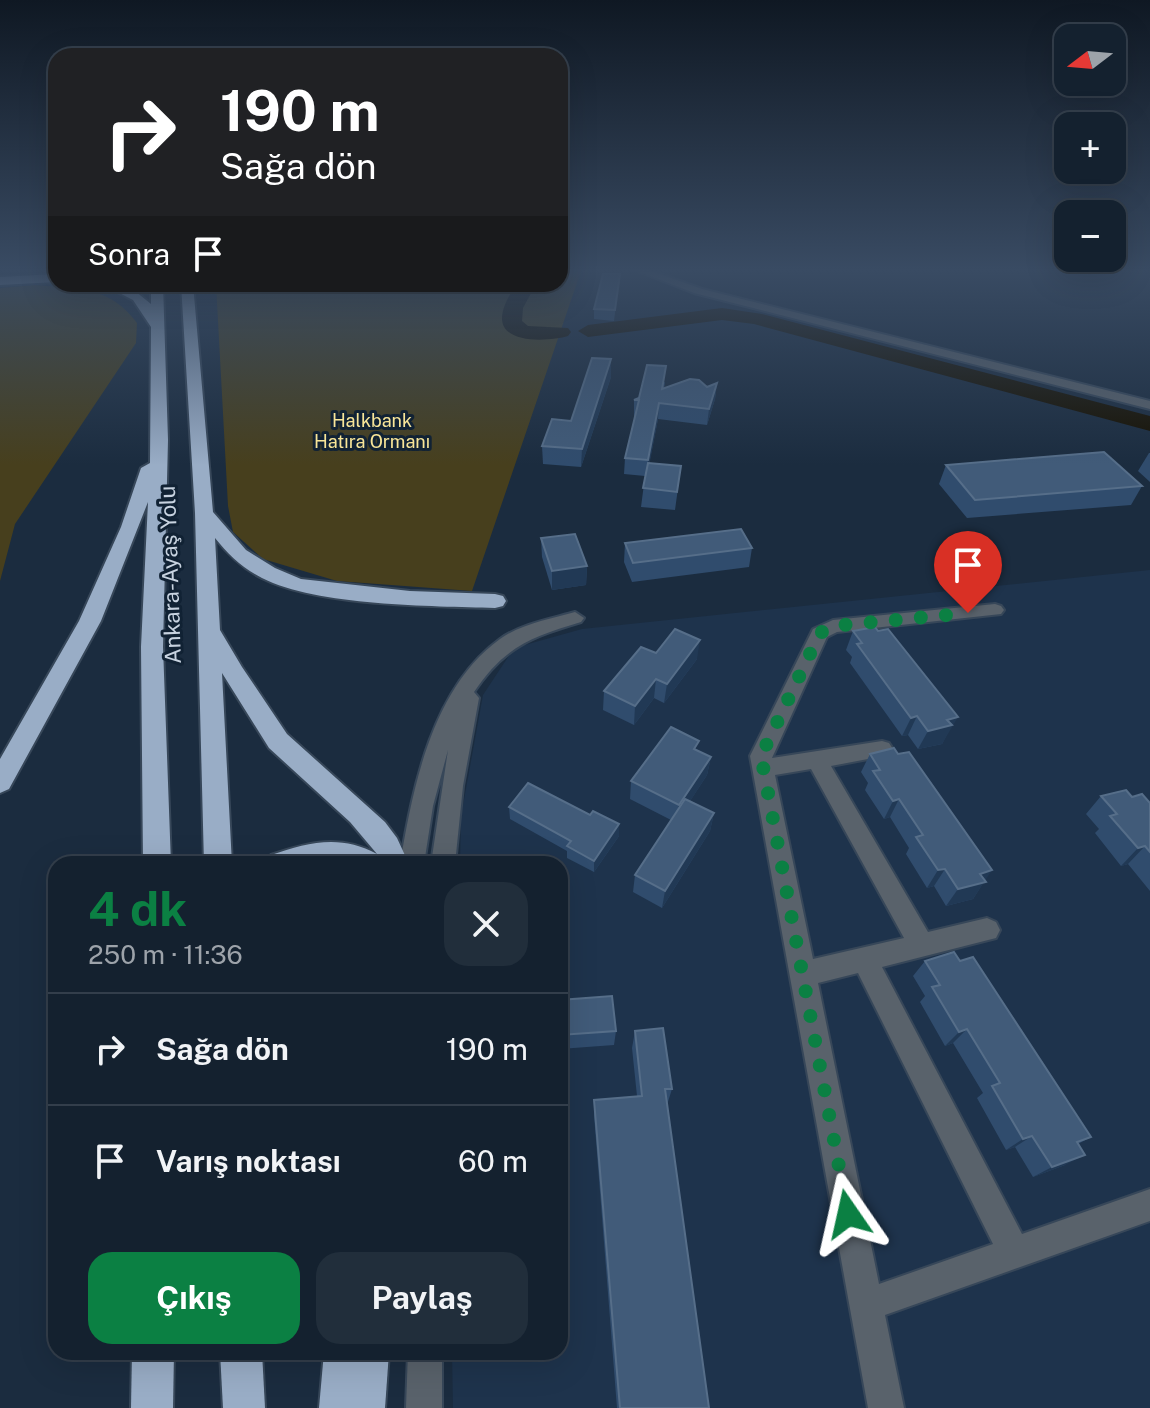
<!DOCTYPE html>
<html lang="tr">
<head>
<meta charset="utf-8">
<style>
  :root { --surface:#14212f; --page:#212e3b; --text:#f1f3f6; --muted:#9da3aa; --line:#333e4b; --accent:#0b8043 }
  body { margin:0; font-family:"Public Sans",sans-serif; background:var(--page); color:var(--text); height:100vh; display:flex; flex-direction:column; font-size:30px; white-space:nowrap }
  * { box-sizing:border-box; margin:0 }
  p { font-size:26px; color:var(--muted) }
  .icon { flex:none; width:44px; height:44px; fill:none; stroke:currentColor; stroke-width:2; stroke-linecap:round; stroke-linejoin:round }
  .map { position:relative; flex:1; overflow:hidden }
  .side { position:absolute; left:48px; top:856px; width:520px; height:504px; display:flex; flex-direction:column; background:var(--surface); border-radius:24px; box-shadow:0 8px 32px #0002,0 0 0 2px var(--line) }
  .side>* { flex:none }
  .hud { position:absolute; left:48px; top:48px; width:520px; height:244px; border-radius:24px; box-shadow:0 8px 32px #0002,0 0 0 2px var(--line); background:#202124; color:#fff; overflow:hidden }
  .needle { width:52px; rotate:254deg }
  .buttons { position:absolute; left:1054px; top:24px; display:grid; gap:16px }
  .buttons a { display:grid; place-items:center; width:72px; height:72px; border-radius:16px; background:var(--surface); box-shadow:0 8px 32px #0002,0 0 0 2px var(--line); font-size:40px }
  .pin { position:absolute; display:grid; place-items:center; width:68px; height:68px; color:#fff; margin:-82px -34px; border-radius:50% 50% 50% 0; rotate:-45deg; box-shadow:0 0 8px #0007 }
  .pin .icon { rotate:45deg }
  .me { position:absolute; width:88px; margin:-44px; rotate:349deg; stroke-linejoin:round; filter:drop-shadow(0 0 6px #0008) }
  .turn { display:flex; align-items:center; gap:28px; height:168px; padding:0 40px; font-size:36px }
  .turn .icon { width:104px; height:104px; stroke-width:2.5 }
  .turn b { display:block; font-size:56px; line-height:68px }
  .then { display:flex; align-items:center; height:76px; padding:0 40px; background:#0003; gap:16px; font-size:30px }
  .round { display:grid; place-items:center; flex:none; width:84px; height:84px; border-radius:24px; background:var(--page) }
  .head { display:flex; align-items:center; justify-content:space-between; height:136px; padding:0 40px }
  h1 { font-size:48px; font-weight:700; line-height:60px; color:var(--accent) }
  .primary-button { display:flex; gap:16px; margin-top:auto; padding:16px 40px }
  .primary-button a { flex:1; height:92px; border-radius:24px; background:var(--accent); color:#fff; font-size:32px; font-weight:700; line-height:92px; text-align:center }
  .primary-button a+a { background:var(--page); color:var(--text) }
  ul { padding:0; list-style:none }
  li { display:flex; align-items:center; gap:24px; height:112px; padding:0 40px; border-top:2px solid var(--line) }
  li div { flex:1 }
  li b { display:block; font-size:30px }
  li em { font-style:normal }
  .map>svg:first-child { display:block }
</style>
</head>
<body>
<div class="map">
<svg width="1150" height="1408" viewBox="0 0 1150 1408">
  <rect width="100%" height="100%" fill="#1b2c3f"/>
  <!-- built -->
  <path fill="#1e334c" d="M1150,570V1408H453L452,1352H560V864H460L461,816L483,695L514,648L582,629Z"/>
  <!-- green -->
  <g fill="#473f1d">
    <path d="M560,268H582L472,591L337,581L263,559L233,532L228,506L216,284H560Z"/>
    <path d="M35,285C78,289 110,286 137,323L136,343L15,524L0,581V288Z"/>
  </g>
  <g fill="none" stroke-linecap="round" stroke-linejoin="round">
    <!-- river -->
    <g fill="#161000" fill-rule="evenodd">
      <path d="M516,284H536L523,308L522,321L528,326L568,328L571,332L568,336C551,341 503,345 502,319C502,306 510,295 516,284Z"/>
      <path d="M722,308L762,314L1150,416V431L754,324L722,320L588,337L578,331L588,325Z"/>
    </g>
    <!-- minor casing -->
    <g stroke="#374759" stroke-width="4">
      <g id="minor">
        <path d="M630,268H643L702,289L1150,401V409L694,293Z"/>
        <path d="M995,604L1001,606L1004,610L1001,614L837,632L827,637L772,758L882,741L889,743L893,749L889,755L831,766L928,932L987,918L996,922L1000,930L996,938L882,967L1022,1234L1150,1189V1221L885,1315L904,1408H868L750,756L813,629L833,620ZM811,769L904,938L813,959L775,775ZM858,973L993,1244L879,1284L818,983Z"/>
        <path d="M575,612L584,618L581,622C531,637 504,647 474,692L479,698L463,786L455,864H431L448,750L433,806L424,864H400C413,787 432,688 500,639C521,624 550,619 575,612Z"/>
        <path d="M408,1352H442V1408H406Z"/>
      </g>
    </g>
    <!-- highway casing -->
    <g stroke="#374759" stroke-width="4">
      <g id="highway">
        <path d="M56,274V282L0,285V277Z"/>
        <path d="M102,284L130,287L151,304V284H163L168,440L163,647L171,864H143L141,647L148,502L101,621L9,789L0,793V759L79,621L121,527L141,468L150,463L151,327L133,300Z"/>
        <path d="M181,284H193L213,512L246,550L275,568L301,579L410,591L495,594L503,596L506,601L503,606L495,608C432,606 317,606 262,578C242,568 228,554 215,538L220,630L242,667L287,734L385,822L397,838L409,864H267L271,855C308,842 341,834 377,854L350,822L269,748L222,673L232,864H204L195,513Z"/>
        <path d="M132,1352H174L173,1408H131Z"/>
        <path d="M220,1352H262L265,1408H223Z"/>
        <path d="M324,1352H389L385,1408H319Z"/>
      </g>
    </g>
    <!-- minor -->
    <use href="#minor" fill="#59626b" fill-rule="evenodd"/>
    <!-- highway -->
    <use href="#highway" fill="#99adc6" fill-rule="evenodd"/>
  </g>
  <!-- wall -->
  <g fill="#304c6d">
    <path d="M620,274L614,321L594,319V309Z"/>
    <path d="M611,359V377L581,467L543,464L542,446L571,421Z"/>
    <path d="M665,382L664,389L707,387L717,383L715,399L707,425L658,419L649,464L681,466L675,510L641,507L645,476L624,474L625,458L635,416H634V400Z"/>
    <path d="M1149,453H1150V482L1138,471Z"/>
    <path d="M946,465L1142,486L1131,505L967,518L939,484Z"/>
    <path d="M541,538L587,566L586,585L552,590L542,557Z"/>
    <path d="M625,543L752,548L749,567L632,582L624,562Z"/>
    <path d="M853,631L947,736H946L942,744L918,749L908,735L902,736L850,663L852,657L846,650Z"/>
    <path d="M656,653L697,659L664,703L654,698L634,725L603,710L604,691Z"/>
    <path d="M697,751L711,757L707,775L690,801L714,813L710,831L662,908L633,892L635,875L671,820L630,799L631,781Z"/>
    <path d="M870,754L985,880L973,899L946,906L934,886L927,888L906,854L909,848L890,817L884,819L865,790L868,783L861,772Z"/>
    <path d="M1101,796L1132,797L1150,803V891L1128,864L1121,866L1095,833L1099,829L1086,814Z"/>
    <path d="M509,807L619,836L594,872L567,858V851L510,819Z"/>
    <path d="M925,961H960L1091,1137L1078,1144L1065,1165L1033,1177L1015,1147L1006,1150L977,1098L983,1093L953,1043L945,1046L920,1002L925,996L913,976Z"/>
    <path d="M560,1000L616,1031L614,1045L560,1049Z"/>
    <path d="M635,1031L672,1089L667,1105L709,1408H617L594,1115V1100L637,1096L632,1048Z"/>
  </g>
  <!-- shaded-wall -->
  <g fill="#213955">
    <path d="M611,359V377L581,467L582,449Z"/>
    <path d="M717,383L715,399L707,425L709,409Z"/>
    <path d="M659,403L658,419L647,477L648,460Z"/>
    <path d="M587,566L586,585L552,590V571Z"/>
    <path d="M700,640L697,659L664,703L667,684Z"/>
    <path d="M656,679L654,698L634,725L635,706Z"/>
    <path d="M917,716L908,735L902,736L911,718Z"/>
    <path d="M958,717L942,744L918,749L928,731L947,720Z"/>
    <path d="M711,757L707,775L676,823L679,805Z"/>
    <path d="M899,799L890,817L884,819L893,801Z"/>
    <path d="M714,813L710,831L662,908L665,891Z"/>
    <path d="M619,824V836L594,872V861Z"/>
    <path d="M1145,846L1128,864L1121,866L1138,848Z"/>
    <path d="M945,869L934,886L927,888L938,870Z"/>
    <path d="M992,870L973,899L946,906L958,889L980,874Z"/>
    <path d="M967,1029L953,1043L945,1046L959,1032Z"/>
    <path d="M1032,1136L1015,1147L1006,1150L1023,1139Z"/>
    <path d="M1085,1155L1065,1165L1033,1177L1052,1167Z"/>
  </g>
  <!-- building -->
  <g fill="#415b79" stroke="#566e89" stroke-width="2">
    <path d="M603,274H620L615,310L594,309Z"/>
    <path d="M592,358L611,359L582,449L542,446L552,419L571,421Z"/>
    <path d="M647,365L666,366L662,389L690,379L699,380L707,387L717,383L709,409L659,403L648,460L625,458L639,400H634L639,398Z"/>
    <path d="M1104,452L1142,486L975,500L946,465Z"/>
    <path d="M648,463L681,466L677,492L643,488Z"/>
    <path d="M741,529L752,548L633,563L625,543Z"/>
    <path d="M575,534L587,566L552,571L541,538Z"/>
    <path d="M875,627L878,631L888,629L958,717L947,720L952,725L928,731L917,716L911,718L857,644L862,643L853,631Z"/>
    <path d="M675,629L700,640L667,684L656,679L635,706L604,691L641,647L656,653Z"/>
    <path d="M671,727L699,741L694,749L711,757L679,805L631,781Z"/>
    <path d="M894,748L898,754L909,752L992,870L980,874L986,882L958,889L945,869L938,870L916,837L923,835L899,799L893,801L873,771L880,770L870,754Z"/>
    <path d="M528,783L590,815L593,811L619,824L594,861L567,846L571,841L509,807Z"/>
    <path d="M1126,790L1132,797L1142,794L1150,803V852L1145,846L1138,848L1110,816L1117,814L1101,796Z"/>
    <path d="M685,799L714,813L665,891L635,875Z"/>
    <path d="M954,952L960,961L973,957L1091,1137L1077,1142L1085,1155L1052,1167L1032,1136L1023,1139L992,1086L1000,1083L967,1029L959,1032L932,987L940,985L925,961Z"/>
    <path d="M612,996L616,1031L560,1035V1000Z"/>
    <path d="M663,1028L672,1089H665L709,1408H620L594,1100L642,1096L635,1031Z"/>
  </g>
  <!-- sky -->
  <linearGradient id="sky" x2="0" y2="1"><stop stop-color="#0f1823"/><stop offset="0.58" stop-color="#394b63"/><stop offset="1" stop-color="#394b63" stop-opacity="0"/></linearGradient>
  <rect width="1150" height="465" fill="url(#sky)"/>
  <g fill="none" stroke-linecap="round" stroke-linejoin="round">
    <!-- route -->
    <path stroke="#0b8043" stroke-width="14" stroke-dasharray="0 25.2" d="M848,1214L761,756L820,633L833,626L968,613"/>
  </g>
  <g text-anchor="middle" stroke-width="6" stroke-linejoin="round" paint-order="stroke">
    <!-- far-park labels -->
    <g font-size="18" fill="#f8e598" stroke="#112234">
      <text x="372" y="427">Halkbank<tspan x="372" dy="21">Hatıra Ormanı</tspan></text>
    </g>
    <!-- street labels -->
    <g font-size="22" fill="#c8d3e0" stroke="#112234">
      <text transform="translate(170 575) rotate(-92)" y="8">Ankara-Ayaş Yolu</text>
    </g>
  </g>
</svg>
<div class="buttons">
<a><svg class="needle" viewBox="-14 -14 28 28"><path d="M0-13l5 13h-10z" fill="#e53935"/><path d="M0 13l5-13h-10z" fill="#9da3aa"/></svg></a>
<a>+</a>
<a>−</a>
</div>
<div class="pin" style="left:968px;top:613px;background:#d93025"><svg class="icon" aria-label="arrive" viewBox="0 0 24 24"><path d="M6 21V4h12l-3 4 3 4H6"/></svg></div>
<svg class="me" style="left:848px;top:1214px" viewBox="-20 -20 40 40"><path d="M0-17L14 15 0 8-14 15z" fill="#0b8043" stroke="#fff" stroke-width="4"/></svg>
<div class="hud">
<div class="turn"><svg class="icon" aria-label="right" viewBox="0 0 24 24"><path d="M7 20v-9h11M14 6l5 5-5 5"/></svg><div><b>190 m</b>Sağa dön</div></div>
<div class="then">Sonra<svg class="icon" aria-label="arrive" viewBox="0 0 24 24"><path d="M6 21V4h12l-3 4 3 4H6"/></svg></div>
</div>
<section class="side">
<div class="head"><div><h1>4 dk</h1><p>250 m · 11:36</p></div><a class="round"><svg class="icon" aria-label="close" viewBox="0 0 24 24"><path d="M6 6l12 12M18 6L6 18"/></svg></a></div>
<ul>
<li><svg class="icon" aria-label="right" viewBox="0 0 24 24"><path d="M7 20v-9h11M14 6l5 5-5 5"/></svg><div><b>Sağa dön</b></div><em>190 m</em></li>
<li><svg class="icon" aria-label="arrive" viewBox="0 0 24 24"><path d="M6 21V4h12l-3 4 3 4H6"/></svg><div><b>Varış noktası</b></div><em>60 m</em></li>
</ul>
<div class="primary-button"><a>Çıkış</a><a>Paylaş</a></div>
</section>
</div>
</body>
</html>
